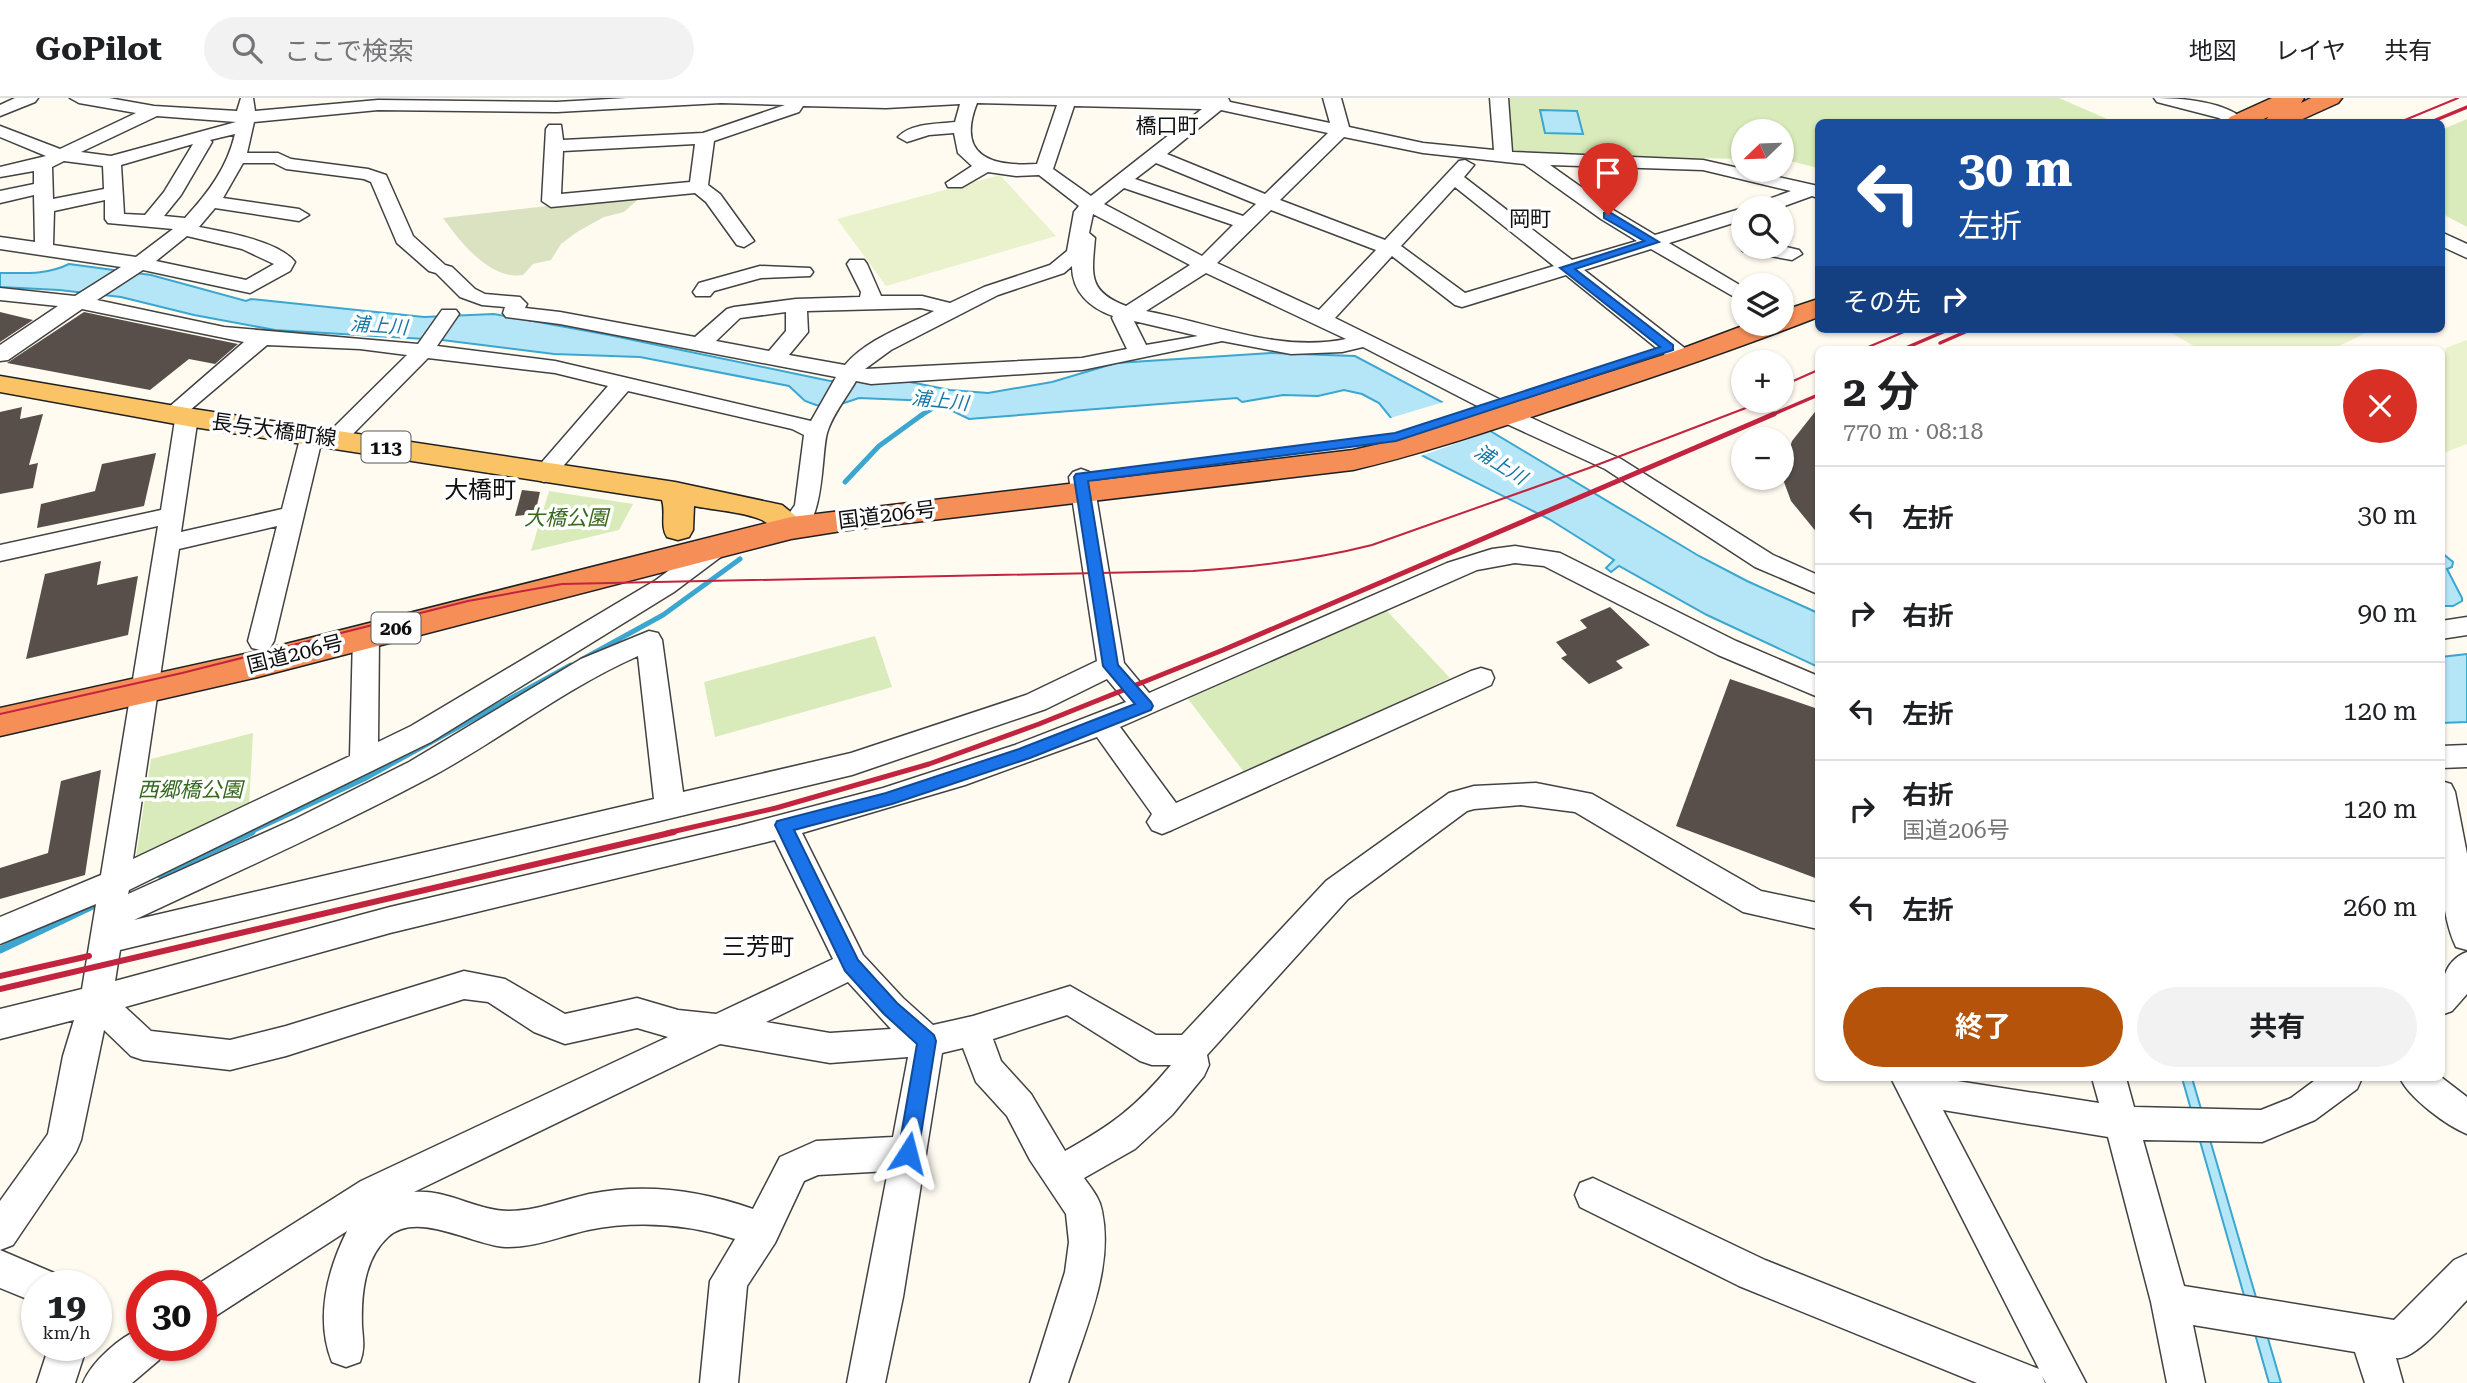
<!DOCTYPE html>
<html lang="ja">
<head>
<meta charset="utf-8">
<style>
  :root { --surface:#fff; --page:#f2f2f2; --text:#202124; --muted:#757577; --line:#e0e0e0; --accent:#b45309 }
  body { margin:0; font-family:"Roboto Serif","Noto Sans JP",serif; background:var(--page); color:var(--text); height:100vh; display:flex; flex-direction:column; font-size:26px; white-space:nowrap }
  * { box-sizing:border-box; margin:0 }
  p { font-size:23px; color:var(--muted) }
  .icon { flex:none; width:38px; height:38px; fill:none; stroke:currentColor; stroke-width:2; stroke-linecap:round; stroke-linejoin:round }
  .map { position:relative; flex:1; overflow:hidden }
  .drawer { position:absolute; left:1815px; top:248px; width:630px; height:735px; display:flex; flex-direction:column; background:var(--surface); border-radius:10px; box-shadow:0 2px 5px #0004 }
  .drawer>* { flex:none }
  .banner { position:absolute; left:1815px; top:21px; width:630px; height:214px; border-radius:10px; box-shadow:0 2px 5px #0004; background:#1a4fa0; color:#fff; overflow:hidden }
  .needle { width:46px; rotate:247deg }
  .fabs { position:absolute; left:1731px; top:21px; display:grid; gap:14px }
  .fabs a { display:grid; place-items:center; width:63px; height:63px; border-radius:50%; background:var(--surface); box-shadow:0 2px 5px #0004; font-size:35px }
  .speed { position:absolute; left:21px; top:1172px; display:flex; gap:14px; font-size:35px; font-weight:700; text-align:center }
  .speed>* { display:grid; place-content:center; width:91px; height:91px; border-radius:50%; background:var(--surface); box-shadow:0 2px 5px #0004; line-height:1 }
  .speed small { font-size:18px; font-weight:400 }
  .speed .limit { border:10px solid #d22; background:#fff; color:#111 }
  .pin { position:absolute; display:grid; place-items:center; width:60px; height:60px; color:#fff; margin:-72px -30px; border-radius:50% 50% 50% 0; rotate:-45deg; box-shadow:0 0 7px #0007 }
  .pin .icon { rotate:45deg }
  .me { position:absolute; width:77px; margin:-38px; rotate:9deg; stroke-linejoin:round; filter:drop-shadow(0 0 5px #0008) }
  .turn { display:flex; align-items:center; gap:24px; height:147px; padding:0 28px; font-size:32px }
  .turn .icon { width:91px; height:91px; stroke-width:2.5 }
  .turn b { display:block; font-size:49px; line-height:60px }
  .then { display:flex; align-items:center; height:66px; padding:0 28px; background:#0003; gap:14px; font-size:26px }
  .round { display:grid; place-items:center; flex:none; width:74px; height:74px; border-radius:37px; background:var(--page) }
  .headline { display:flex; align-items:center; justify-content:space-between; height:119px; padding:0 28px }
  h1 { font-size:42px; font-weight:700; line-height:52px }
  .cta { display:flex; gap:14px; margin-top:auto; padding:14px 28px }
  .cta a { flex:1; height:80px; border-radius:42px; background:var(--accent); color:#fff; font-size:28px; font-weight:700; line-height:80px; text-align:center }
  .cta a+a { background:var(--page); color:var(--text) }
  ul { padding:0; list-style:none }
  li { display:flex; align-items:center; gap:21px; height:98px; padding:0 28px; border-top:2px solid var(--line) }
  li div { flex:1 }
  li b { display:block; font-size:26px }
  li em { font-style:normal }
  header { display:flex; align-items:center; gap:42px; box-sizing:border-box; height:98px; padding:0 35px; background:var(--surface); border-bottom:2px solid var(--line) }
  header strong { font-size:33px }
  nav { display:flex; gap:38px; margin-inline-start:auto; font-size:24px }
  .search { width:490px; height:63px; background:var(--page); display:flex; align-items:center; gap:18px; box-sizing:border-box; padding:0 24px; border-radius:38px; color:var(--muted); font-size:26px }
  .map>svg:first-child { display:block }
</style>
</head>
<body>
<header>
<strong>GoPilot</strong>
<div class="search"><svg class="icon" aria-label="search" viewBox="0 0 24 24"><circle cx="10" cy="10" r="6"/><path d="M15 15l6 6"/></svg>ここで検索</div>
<nav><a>地図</a><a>レイヤ</a><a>共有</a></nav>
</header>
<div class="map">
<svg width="2467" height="1285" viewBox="0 0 2467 1285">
  <rect width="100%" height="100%" fill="#fffbf1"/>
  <!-- green -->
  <g fill="#d9ebba">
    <path d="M1503,0H2059L2114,24H1818V70L1782,61V33H1743V61L1511,56Z"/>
    <path d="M2467,21V129L2441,115V32Z"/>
    <path d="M549,393L633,406L619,432L531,453Z"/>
    <path d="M1387,513L1450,580L1247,678L1188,601Z"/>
    <path d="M875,538L892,589L715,639L704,584Z"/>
    <path d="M253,635L249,708L136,759L151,661Z"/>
  </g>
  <!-- cemetery -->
  <path fill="#dbe2c1" d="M643,97L624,114L604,119L577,134L561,146L551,162L533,166L523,177C490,182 461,145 443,120Z"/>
  <!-- pitch -->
  <g fill="#e9f2cc">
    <path d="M1000,77L1056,138L886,188L837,121Z"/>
    <path d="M2164,231H2374L2331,252H2201Z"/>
    <path d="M2467,242V346L2441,356V265L2444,264L2446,250Z"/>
  </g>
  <!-- water -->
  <g fill="#b5e6f7" stroke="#3ba6cf" stroke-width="2">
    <path d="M1540,12L1577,13L1583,36L1545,35Z"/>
    <path d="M69,166L151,177L246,203L251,201L424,219L494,216L609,237L830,283L900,282L950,292L988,295L1052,284L1116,265L1271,255L1355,258L1442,304L1699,458L1747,483L1818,515V569L1707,517L1619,468L1611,474L1606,470L1614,462L1549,421L1421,357L1379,305L1362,296L1344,292L1318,298L1283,297L1242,304L1237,300L969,321L932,303L859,300L832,309L816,307L805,303L789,288L640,259L554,256L442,242L275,232L194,217L121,199L59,192L0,189V175C24,175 47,177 69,166Z"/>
    <path d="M2441,447L2442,455L2453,464L2452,469L2447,471L2462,500V503L2453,508H2441Z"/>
    <path d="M2467,556V624L2441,625V559Z"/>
    <path d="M2182,980H2192L2281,1285H2269Z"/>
  </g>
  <!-- pier -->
  <path fill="#fffbf1" d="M1447,303L1494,332L1418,359L1387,321Z"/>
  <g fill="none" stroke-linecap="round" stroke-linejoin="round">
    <!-- stream-far2 -->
    <path stroke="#3ba6cf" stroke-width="4.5" d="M920,318L945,303"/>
    <!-- stream-far1 -->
    <g stroke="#3ba6cf" stroke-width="5">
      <path d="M845,384L879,348L923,316"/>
      <path d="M581,562L663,517L740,461"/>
      <path d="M248,735L364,681L571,567"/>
    </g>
    <!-- stream -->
    <g stroke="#3ba6cf" stroke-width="7">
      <path d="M160,777L252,734"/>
      <path d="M0,852L103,803"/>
    </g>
  </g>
  <!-- building -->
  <g fill="#584f4b">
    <path d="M0,214L33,222L0,244Z"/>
    <path d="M84,214L160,230L238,246L215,266L189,261L150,292L7,265Z"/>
    <path d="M22,309L20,321L43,316L29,367L38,365L33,390L0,396V314Z"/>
    <path d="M1818,310V436L1791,403L1784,384L1785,366L1792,343Z"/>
    <path d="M156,355L144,408L37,430L41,406L95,393L102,366Z"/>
    <path d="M522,392L540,394L535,416L515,418Z"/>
    <path d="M101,463L97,487L138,478L128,537L26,561L45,476Z"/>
    <path d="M1610,509L1650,547L1616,563L1623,570L1589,586L1561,560L1567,557L1556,544L1587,530L1580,522Z"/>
    <path d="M1730,581L1818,611V781L1676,728Z"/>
    <path d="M101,672L85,777L0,801V770L48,755L61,683Z"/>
  </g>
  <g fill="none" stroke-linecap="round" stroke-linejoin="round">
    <!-- minor casing -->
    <g stroke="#424242" stroke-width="3">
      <g id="minor">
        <path d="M15,0H38L35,4L0,18V7Z"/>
        <path d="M70,0H109L154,8L237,13L241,0H253L255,13L378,2L557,4L627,0H1228L1230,4L1330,25L1323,0H1341L1349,29L1423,45L1494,52L1490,0H1508L1512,54L1703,62L1818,88V100L1812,98L1779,110H1753L1755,106L1791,93L1703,72L1550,67L1615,113L1655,137L1743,110V122L1669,145L1743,189V204L1651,151L1584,172L1691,255L1694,260L1691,265H1675L1566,177L1462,209L1455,207L1392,158L1335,220L1503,303L1514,312L1621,361L1773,457L1818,477V496L1755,469L1605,371L1498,322L1487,313L1363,249L1342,254L1291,256L1222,243L1082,272L871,286L856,283C847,299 832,317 827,335C820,359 827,448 782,436L779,430L795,407L804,337L792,331L628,293L552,381L544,384L536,381L532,376L536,371L608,288L555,275L428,260L344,345H328L325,340L328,335L407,257L360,251L267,247L189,313L198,319L181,434L282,411L301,337L304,332H320L323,337L274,543L270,550L261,552L252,550L248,543L277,428L179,451L133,761L350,658L353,538L357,531L366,529L375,531L379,538L378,644L411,628L656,482L712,440L721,438L730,440L733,446L730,452L674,494L431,644L129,792L128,796L295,721L409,664L581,561L649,533L658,535L662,542L683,694L851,655L1026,597L1097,563L1069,379L1073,374L1081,371L1089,374L1093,379L1124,565L1149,595L1447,465L1492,451L1515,448L1560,455L1736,543L1818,578V599L1718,557L1544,468L1515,465L1477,472L1120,629L1176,705L1471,573L1481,570L1491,573L1494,580L1491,587L1172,732L1162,736L1152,732L1147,724L1152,716L1097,639L965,687L802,735L863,857L903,900L933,927L973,918L1070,888L1156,937H1182L1326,783L1449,695L1474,688L1536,685L1592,696L1761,793L1818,805V831L1743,814L1575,714L1521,707L1474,711L1467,713L1348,801L1207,957L1209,967L1204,978L1172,1017L1135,1051L1084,1080C1091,1090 1100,1100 1102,1113C1114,1171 1085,1231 1068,1285H1030L1065,1174L1069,1144L1066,1116L1030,1062L1007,1018L976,984L963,950L942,955L903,1199L885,1285H847L888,1073L818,1077L804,1083L775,1145L747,1188L738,1285H700L710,1183L735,1141C687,1126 638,1122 588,1132C561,1138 534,1150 505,1149C472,1147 417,1112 388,1139C364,1161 361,1197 362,1228C363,1242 365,1250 360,1264L346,1269L332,1264C315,1221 327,1173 347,1133L214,1219L201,1225V1188H195L361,1083L668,939L637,930L565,946L534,934L488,904L464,901L286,958L230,972L143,962L131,958L104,932L81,1042L76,1054L13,1147L0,1152V1103L48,1036L63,958L74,922L0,941V911L82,891L96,806L0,846V819L101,777L158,428L0,463V447L161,412L175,322L164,321L161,316L244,244L82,211L8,262L0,263V247L58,208L0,202V190L75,198L121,169L0,151V139L35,144L34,97L0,105V93L34,86V73L0,79V69L46,58L0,39V28L60,51L136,15L79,5ZM721,5L785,7L703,35L563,42L561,27H549L546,31L542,103L551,109L695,95L706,104L737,147L744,149L754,143L720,96L708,87L714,43L799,14L803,8L886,10L960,6L955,24C937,26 911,25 898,39L907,44L929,37L954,35L958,55L972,68L946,85L948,89H962L988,74L1016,78L1039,77L1079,108L1074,114L1067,153L1050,167L984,189L950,205L922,198H881L867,166L864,162H850L847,166L861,194L860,199L796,201L734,209L727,211L695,239L560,214L525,210L527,206L520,199L485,196L475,191L452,169L445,167L413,138L386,77L368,71L291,61L278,55H247L254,24L378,12L557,14ZM977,5L1057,7L1037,66C991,69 956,58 977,5ZM1074,8L1202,11L1091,98L1053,71ZM1221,12L1328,35L1265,96L1167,56ZM157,18L236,24L111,58L81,54ZM235,36C227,70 208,95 185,120L164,118L181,97L212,44L210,42ZM1344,39L1423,55L1524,66L1601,121L1637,143L1572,162L1464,79L1474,67L1465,62L1459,63L1385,142L1280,102ZM193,46L164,94L145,117L124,116L121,67ZM695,46L690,84L561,96L563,53ZM64,63L103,68L104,91L53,101L52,69ZM243,65H274L286,71L364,81L371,84L397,145L429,173L436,175L460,199L482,207L505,209L503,215L506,219L560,226L836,279L811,323L555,263L437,248L459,216L456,212H442L418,246L224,229L97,202L143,172L250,195L290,173L295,164C279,143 225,134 199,129L215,110L299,123L309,117L299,111L223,100ZM1156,65L1256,106L1243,118L1135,81ZM1455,89L1554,168L1465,195L1401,148ZM1124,90L1233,127L1202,158L1104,106ZM105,102V121L108,125L173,131L136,159L53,147L54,113ZM1271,112L1376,152L1319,212L1217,165ZM1093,116L1190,167L1126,208C1087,193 1092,176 1095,140L1089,135ZM187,138L242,151L274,166L246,182L156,163ZM1072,168C1072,194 1090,210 1113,218L1112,220L1127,251L1082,260L865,271L891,252L998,197L1064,175ZM1206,175L1346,241C1279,255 1211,225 1146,213ZM921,210L934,213C904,229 867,241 845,267L789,257L808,234L807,213ZM786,214V233L769,253L716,243L740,220ZM1134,223L1198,238L1146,247ZM638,558L654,701L134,822C232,776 331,732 427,681C499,643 563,591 638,558ZM1107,581L1126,604L1015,647L883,690L738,728L390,809L115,883L120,852L852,677L1046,611ZM775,742L833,861L716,916L678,912L637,900L565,916L505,881L464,873L286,928L230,942L151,933L125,909L390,835ZM848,884L891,931L830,935L766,924ZM1067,917L1140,963L1152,967H1171C1136,1009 1112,1027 1065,1053L1031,996L1001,963L993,941ZM720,946L830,965L908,959L893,1039L816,1043L780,1059L753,1111C699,1092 645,1085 589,1096C562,1102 536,1113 509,1113C477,1113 447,1091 414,1094Z"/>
        <path d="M2154,0C2180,0 2228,3 2246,24H2226L2219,20L2157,4Z"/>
        <path d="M2441,134L2467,146V160L2441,148Z"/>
        <path d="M1743,145V149L1782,148L1799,152L1802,156L1792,162L1743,153L1740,149Z"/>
        <path d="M760,168L810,170L813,174L810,178L761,180L714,193L710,198H696L693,194L699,185Z"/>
        <path d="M2467,519V537L2441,541V523Z"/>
        <path d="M2467,647V669L2441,670V648Z"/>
        <path d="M2441,683L2451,686L2455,694L2467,756V852L2456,849C2435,805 2441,731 2441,683Z"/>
        <path d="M2467,854V896L2452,913L2441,917C2441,892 2440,864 2467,854Z"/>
        <path d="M2441,979L2467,999V1036C2447,1028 2409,1000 2400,980Z"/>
        <path d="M1891,980H1938L2099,1005L2092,980H2126L2134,1009L2261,1012L2291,1000L2318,980H2362L2357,991L2315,1022L2262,1044L2143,1042L2184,1188L2394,1222L2454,1162L2467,1156V1202C2452,1217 2416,1263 2396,1260L2403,1285H2365L2355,1254L2193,1227L2205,1285H2167L2151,1204L2108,1039L1943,1012L2086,1285H2046L2042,1278L2045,1285H1977L1739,1188L1580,1109L1575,1097L1580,1085L1593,1080L1765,1162L2039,1271Z"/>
        <path d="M0,1152L54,1175L60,1188H37V1205L0,1190Z"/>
        <path d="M142,1230V1248H164L159,1262L132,1285H83C92,1263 120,1239 142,1230Z"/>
        <path d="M49,1248H87L75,1285H37Z"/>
      </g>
    </g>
    <!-- major casing -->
    <g stroke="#202020" stroke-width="3">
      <path id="major" d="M0,278L187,310L675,384L782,407L802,423L806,430L802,437C778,444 779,431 762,422C745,414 713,412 694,408L693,432L689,439L678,442L667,439C660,428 666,415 662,402L187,328L0,294Z"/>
    </g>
    <!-- highway casing -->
    <g stroke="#202020" stroke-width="3">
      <g id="highway">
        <path d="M2272,0H2304L2301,5L2311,0H2342L2338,5L2296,24H2265L2268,19L2257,24H2226L2230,19Z"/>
        <path d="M1818,201V219C1731,253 1642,283 1552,312C1486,334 1421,356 1353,372L848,432L791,441L258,579L0,638V610L258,553L791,419L1353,352L1397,342L1673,254L1748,226H1782V213Z"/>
      </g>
    </g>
    <!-- minor -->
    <use href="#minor" fill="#fff" fill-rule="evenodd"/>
    <!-- major -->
    <use href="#major" fill="#fac466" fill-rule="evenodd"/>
    <!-- highway -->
    <use href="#highway" fill="#f68e58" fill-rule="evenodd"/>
    <!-- tram -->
    <g stroke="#c2243f" stroke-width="2">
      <path d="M2400,24L2458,0"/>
      <path d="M1861,252L1911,231"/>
      <path d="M1782,288L1818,272"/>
      <path d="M0,616L182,575L468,503L562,486L1193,473C1254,469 1313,462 1372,447L1589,370L1764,303"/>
    </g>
    <!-- rail-far2 -->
    <g stroke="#c2243f" stroke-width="3.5">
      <path d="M2431,24L2467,9"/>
      <path d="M1940,245L1972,231"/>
      <path d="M1901,252L1950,231"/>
      <path d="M1769,318L1818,297"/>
    </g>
    <!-- rail-far1 -->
    <path stroke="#c2243f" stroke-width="5" d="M667,735L776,710L929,666L1039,626L1223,552L1774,316"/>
    <!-- rail -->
    <g stroke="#c2243f" stroke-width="6">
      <path d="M0,878L89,858"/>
      <path d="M0,891L674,734"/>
    </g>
  </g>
  <!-- route -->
  <path fill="#1a73e8" stroke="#114b97" stroke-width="2" d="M1604,115H1611L1659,144L1575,171L1673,247V252L1396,343L1088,383L1118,567L1151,604L1153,608L1151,612L1030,660L892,706L794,732L858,862L897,905L934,937L936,943L918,1055L915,1062L908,1065L901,1062L898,1055L917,946L884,916L845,873L775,727L777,723L886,695L1019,651L1135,606L1103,568L1074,379L1076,376L1395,335L1660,249L1560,170L1644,143L1604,120Z"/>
  <g text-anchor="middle" stroke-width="7" stroke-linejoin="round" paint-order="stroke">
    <!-- far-water labels -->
    <g font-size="19" font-style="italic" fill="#1577a4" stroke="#fff">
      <text transform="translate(379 227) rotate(4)" y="7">浦上川</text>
      <text transform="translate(940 302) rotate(6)" y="7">浦上川</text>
      <text transform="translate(1501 366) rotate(32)" y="7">浦上川</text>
    </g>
    <!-- shield labels -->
    <g fill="#fff" stroke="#575757" stroke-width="2">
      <rect x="361.5" y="333.5" width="49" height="31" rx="5"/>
      <rect x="371.5" y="514.5" width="49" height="31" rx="5"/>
    </g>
    <g font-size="19" font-weight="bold" fill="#0f0f0f">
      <text x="386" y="356">113</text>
      <text x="396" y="537">206</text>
    </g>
    <!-- far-quarter labels -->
    <g font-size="21" fill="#0f0f0f" stroke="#fff">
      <text x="1167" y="35">橋口町</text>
      <text x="1530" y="128">岡町</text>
    </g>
    <!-- street labels -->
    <g font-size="21" fill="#0f0f0f" stroke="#fff">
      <text transform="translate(274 332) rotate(8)" y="7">長与大橋町線</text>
      <text transform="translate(887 417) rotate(-7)" y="7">国道206号</text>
      <text transform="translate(295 556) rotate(-14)" y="7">国道206号</text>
    </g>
    <!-- park labels -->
    <g font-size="21" font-style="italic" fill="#36691e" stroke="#fff">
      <text x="566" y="427">大橋公園</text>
      <text x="190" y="699">西郷橋公園</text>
    </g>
    <!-- quarter labels -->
    <g font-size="24" fill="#0f0f0f" stroke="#fff">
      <text x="480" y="400">大橋町</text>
      <text x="758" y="857">三芳町</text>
    </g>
  </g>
</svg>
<div class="fabs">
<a><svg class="needle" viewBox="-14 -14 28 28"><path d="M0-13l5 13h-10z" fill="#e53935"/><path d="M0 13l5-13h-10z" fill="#757577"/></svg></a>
<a><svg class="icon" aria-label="search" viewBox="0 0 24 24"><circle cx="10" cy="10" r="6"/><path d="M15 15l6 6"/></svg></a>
<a><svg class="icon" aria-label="layers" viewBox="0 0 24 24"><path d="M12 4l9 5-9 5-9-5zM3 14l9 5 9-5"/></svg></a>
<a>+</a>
<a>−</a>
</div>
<div class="speed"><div>19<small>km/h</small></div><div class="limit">30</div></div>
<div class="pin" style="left:1608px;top:117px;background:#d93025"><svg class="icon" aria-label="arrive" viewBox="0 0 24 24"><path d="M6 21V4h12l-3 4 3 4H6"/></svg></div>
<svg class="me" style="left:908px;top:1055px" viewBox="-20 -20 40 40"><path d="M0-17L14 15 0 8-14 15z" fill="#1a73e8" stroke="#fff" stroke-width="4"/></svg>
<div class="banner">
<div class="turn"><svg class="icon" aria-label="left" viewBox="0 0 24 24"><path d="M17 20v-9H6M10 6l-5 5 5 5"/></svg><div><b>30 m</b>左折</div></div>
<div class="then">その先<svg class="icon" aria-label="right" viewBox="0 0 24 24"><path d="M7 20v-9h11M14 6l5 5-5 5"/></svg></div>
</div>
<section class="drawer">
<div class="headline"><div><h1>2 分</h1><p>770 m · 08:18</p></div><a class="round" style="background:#d93025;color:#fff"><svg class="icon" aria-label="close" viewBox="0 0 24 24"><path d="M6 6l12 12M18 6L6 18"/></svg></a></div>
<ul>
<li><svg class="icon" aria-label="left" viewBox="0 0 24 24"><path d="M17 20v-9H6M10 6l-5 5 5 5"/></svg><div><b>左折</b></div><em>30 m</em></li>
<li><svg class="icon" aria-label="right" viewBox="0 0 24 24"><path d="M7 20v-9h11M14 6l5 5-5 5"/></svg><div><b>右折</b></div><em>90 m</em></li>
<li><svg class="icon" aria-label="left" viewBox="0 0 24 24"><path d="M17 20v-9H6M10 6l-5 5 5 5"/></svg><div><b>左折</b></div><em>120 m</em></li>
<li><svg class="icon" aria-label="right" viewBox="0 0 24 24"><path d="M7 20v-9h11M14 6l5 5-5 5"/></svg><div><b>右折</b><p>国道206号</p></div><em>120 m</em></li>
<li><svg class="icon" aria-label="left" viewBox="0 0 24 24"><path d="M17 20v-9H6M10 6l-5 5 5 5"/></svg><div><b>左折</b></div><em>260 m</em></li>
</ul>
<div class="cta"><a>終了</a><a>共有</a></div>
</section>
</div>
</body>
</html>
